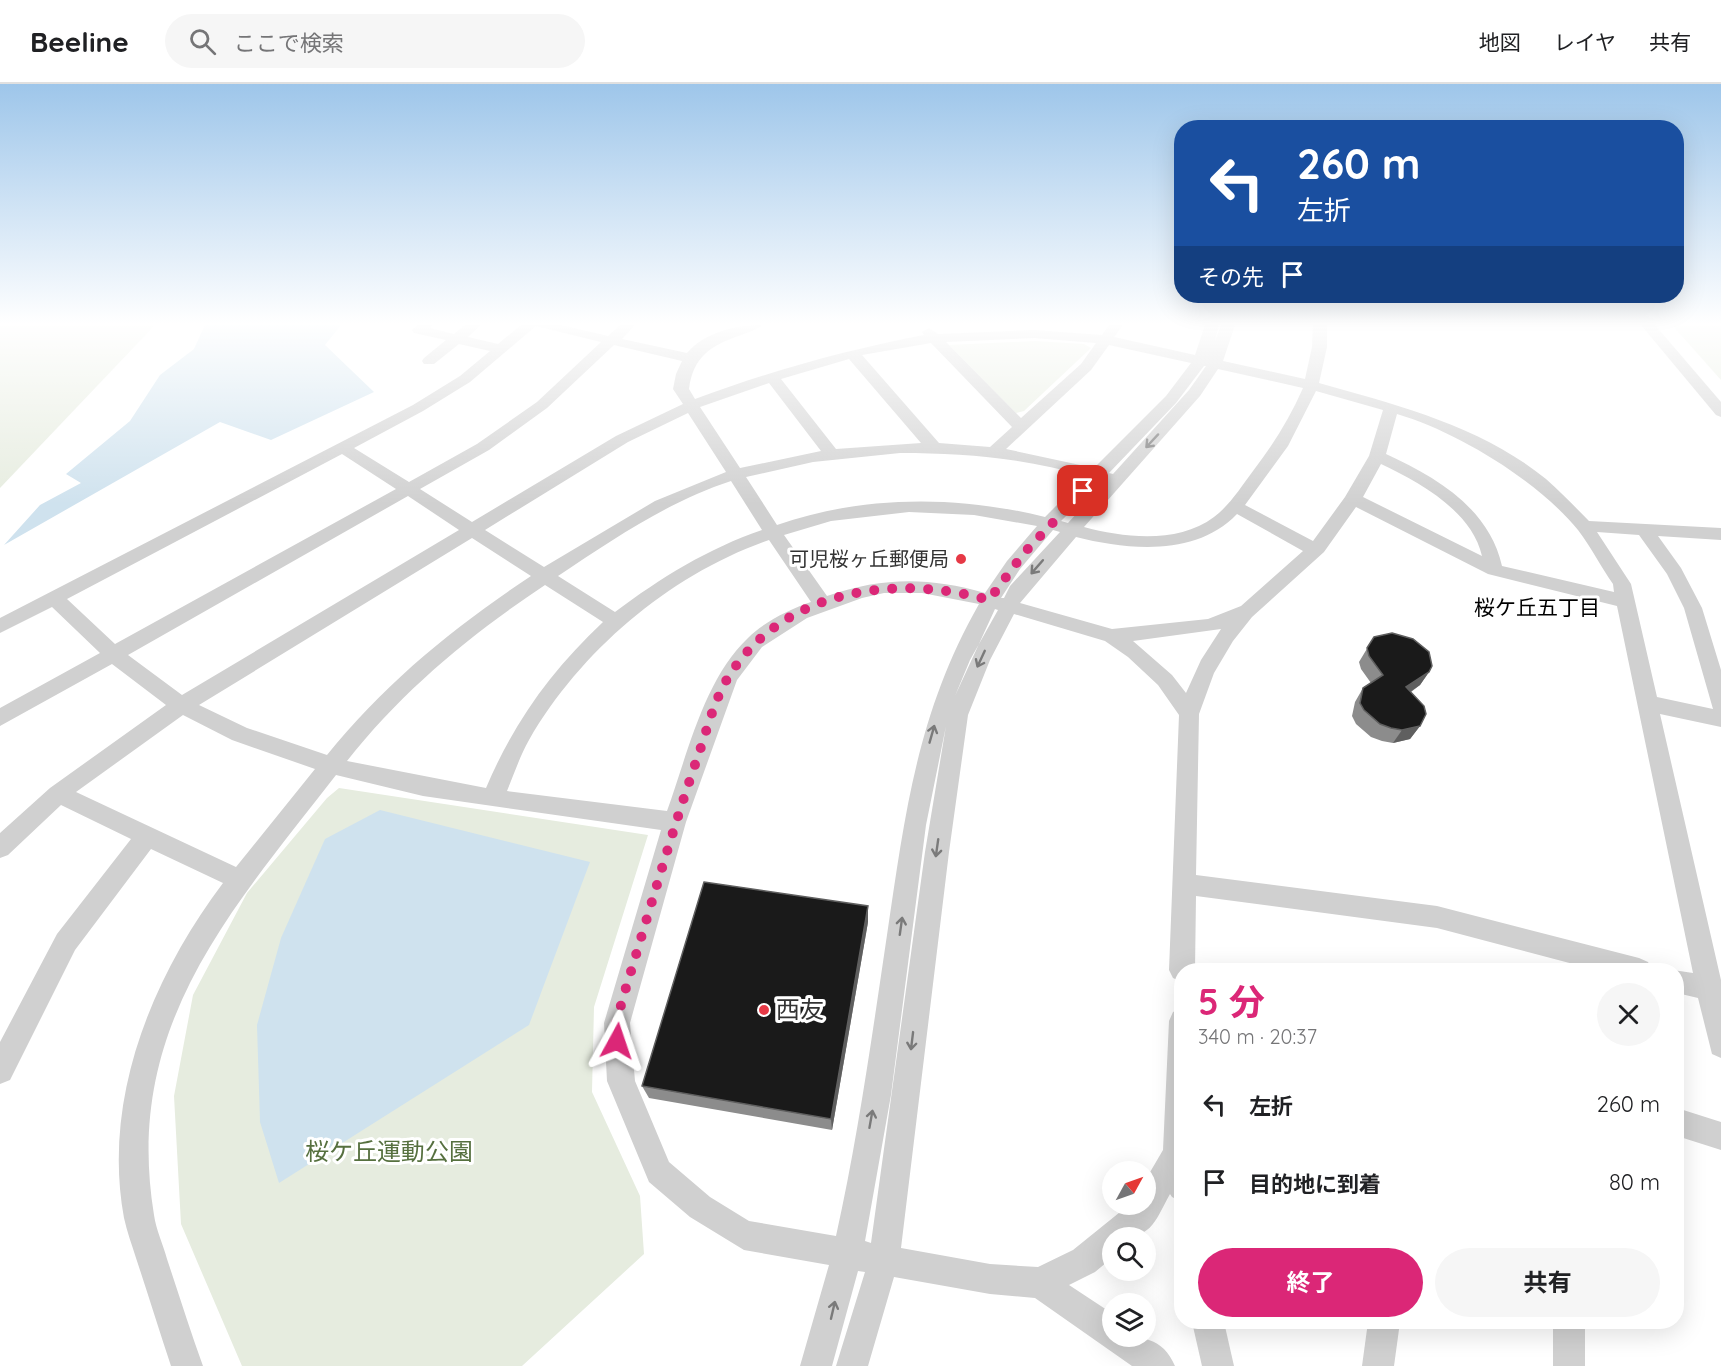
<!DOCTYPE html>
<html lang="ja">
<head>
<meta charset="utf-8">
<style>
  :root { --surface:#fff; --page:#f6f6f6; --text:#202124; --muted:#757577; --line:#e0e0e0; --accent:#db2777 }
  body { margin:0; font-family:Quicksand,"Noto Sans JP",sans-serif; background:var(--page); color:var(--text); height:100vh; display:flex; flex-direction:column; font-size:22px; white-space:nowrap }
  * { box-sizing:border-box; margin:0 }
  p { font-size:20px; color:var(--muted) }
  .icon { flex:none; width:33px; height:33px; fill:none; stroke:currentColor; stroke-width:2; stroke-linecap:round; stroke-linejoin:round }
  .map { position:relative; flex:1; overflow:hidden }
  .sheet { position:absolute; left:1174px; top:879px; width:510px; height:366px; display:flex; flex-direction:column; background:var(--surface); border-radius:24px; box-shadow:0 6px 24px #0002 }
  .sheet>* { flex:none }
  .hud { position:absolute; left:1174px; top:36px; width:510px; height:183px; border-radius:24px; box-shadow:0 6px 24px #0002; background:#1a4fa0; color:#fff; overflow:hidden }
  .needle { width:39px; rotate:50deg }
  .controls { position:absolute; left:1102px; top:1077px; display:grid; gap:12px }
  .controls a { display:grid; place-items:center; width:54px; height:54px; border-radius:50%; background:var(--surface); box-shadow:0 6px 24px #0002; font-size:30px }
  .pin { position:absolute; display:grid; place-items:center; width:51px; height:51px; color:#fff; margin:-26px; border-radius:12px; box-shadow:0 3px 9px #0006 }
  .me { position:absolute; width:66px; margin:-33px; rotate:5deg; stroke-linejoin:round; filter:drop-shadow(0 0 4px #0008) }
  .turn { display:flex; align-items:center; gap:21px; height:126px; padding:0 24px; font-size:27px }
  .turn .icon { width:78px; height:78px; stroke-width:2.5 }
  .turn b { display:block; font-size:42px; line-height:51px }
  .then { display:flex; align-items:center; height:57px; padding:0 24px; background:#0003; gap:12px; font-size:22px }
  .round { display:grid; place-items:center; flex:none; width:63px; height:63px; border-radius:32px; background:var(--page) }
  .headline { display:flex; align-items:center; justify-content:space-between; height:102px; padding:0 24px }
  h1 { font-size:36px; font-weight:700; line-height:45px; color:var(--accent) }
  .action { display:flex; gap:12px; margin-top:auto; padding:12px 24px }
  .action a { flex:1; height:69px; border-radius:36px; background:var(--accent); color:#fff; font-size:24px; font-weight:700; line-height:69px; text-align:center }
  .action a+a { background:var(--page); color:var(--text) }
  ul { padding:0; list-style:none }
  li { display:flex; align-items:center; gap:18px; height:78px; padding:0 24px }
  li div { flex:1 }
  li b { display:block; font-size:22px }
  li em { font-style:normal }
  header { display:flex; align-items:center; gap:36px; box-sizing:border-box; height:84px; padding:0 30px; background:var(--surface); border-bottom:2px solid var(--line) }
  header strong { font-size:28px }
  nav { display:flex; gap:33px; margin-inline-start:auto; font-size:21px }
  .search { width:420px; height:54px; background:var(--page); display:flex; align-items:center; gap:15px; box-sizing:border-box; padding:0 21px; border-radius:33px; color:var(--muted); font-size:22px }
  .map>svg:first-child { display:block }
</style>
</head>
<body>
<header>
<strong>Beeline</strong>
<div class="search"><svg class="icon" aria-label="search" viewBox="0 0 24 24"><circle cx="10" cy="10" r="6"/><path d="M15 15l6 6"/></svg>ここで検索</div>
<nav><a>地図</a><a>レイヤ</a><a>共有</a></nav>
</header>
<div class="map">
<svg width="1721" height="1282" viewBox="0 0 1721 1282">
  <rect width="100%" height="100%" fill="#fff"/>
  <!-- green -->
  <g fill="#e6ecdf">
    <path d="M0,241H155L0,404Z"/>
    <path d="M1673,241H1721V296L1673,242Z"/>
    <path d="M1035,257L1084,260L1091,264L1024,327L1016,329L949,261Z"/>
    <path d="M339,704L648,751L594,923L592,1008L640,1112L644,1170L522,1282H242L181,1140L174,1012L193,911L247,809L327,714Z"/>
  </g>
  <!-- water -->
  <g fill="#cfe2ee">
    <path d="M205,241H341L325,261L374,308L271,356L220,338L4,461L40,421L81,399L66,390L130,337L160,291L194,265Z"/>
    <path d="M380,726L590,778L529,941L279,1099L260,1038L257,941L281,854L325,755Z"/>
  </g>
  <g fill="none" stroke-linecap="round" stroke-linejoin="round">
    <!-- minor -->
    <g fill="#d0d0d0" fill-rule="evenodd">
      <path d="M417,241H433L430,244L454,250L465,241H481L468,253L498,260L521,241H561L608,252L620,241H635L622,255L687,269C705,248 736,241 762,241C757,246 748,248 741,251C711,261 693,273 689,305L695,315C770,287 846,266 924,251L922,248L929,244L938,250L1034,246L1102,251L1109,241H1123L1114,253L1195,271L1205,241H1219L1215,257L1221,241H1235L1223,277L1305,295L1312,263L1313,241H1327V263L1319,299C1397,321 1481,342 1546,395C1561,408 1575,423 1589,437L1721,444V456L1658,452L1681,484L1702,524L1721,586V643L1660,630L1721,896V974L1712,970L1698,914L1677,909V886H1673L1693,889L1617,522L1488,490L1356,423L1324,468L1252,533L1233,557L1214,589L1199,630L1196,791L1437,822L1639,874L1648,878L1652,886H1596L1437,844L1196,812L1195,886H1182V898L1173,894L1169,886L1179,631L1158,601L1128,573L1105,557L1014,530L990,576L968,631L949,768L901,1164L990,1180L1038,1183L1073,1166L1130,1120H1146V1095L1163,1066L1169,937L1173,928L1182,924V1118L1172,1113L1170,1110C1153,1141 1152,1154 1113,1154V1173L1095,1188L1069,1201L1113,1230V1252C1140,1252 1163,1253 1175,1282H1132L1035,1214L990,1210L894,1193L868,1282H836L865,1188L858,1187L832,1282H800L829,1181L744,1166L690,1133L649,1098L607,997L604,939L661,746L423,712L336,691C230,828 123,943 154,1131C156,1146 163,1160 167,1175C179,1211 190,1246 203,1282H171C159,1246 148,1210 136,1174C132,1161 127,1148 124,1134C102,1015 152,893 223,799L151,765L75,866L10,996L0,1000V958L57,850L131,755L61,721L8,771L0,774V749L50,704L166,621L112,580L0,642V624L100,569L52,523L0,549V534L413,321L460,292L490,267L459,260L434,280H424L422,277L424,274L446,256L414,249L412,246ZM536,242L601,258L537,318L477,360L409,398L354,364L423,327L470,298ZM1034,254L1096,259L1081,280L1021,334L946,258ZM931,259L1012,343L990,363L939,359L862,271ZM614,261L682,277L676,290L673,305L683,320L616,352L472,438L420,405L489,366L547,324ZM1109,261L1191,279L1166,312L1094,384L1006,365L1091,286ZM849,275L921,359L836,365L781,295ZM1204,282H1206L1189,306L1113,390L1109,389L1176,319ZM1218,285L1303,304C1290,334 1273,361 1253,387C1241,403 1230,421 1214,433C1178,460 1125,454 1084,443L1200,312ZM769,299L821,367L740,384L700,323ZM1316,307L1383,326L1369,372L1345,413L1313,457L1245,421L1288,362ZM688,329L726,388L655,417L544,483L485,446L628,358ZM1397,330C1458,348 1538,397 1578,446C1591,463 1601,483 1613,500L1614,508L1502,482C1489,424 1436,393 1386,370ZM900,369C963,369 1025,374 1086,392L1045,433C957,411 863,411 777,441L746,393L813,378ZM342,370L396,405L115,560L67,515ZM1381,380C1419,398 1472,427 1482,472L1363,413ZM731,397L762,446C709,464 660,494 615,528L558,492C612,456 669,417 731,397ZM1101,397L1105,398L1068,439L1061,437ZM408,412L459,446L182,611L128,571ZM909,428L974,431L1037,442L1007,477L985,509C928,493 883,493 827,512L784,451L831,437ZM1237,430L1303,467L1241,522L1208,535L1112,545L1020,519L1076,453C1128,466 1196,473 1237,430ZM1053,446L1060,448L1010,502L1004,514H1001L1020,485ZM1597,448L1639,451L1667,490L1684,524L1713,625L1657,613L1631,500ZM472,454L531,492C454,543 385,599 327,671L247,644L199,621ZM769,456L811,518C790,525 764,538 748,554C704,595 687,672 667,727L507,707C514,690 520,672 529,656C581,566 671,490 769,456ZM545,501L603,538C551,587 514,638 486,704L347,677C403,606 470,551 545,501ZM884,509H922L979,520C917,629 905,730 887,851C872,952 858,1053 836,1152L749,1137L710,1113L669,1078L635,997L630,939L686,738L737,596L762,563L807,534L862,514ZM995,525L998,526L970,576L955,612ZM1221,545L1201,576L1186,609L1172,591L1133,557ZM183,631L232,656L315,685L236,783L76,708ZM946,642L925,768L871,1159L865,1157L891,1011L926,741Z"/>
      <path d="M1641,241H1655L1721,318V333L1716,331Z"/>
      <path d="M1677,1024L1721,1038V1066L1677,1052Z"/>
      <path d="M1192,1238H1224L1234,1282H1202Z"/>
      <path d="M1368,1238H1400L1394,1282H1362Z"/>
      <rect x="1553" y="1238" width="32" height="44"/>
    </g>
  </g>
  <!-- wall -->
  <g fill="#8c8c8c">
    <path d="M1374,553L1429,588L1420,601L1411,608L1420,642L1410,655L1393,659L1382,657L1371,653L1356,640L1352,632L1355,618L1363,604L1371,599L1361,585L1359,578Z"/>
    <path d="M868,838L832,1046L649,1014L642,1002Z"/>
  </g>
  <!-- shaded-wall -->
  <g fill="#5f5f5f">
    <path d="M1429,588L1420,601L1397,617L1406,603Z"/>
    <path d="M1420,642L1410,655L1393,659L1402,646Z"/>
    <path d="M868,822V838L832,1046L831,1035Z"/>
  </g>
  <!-- building -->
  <g fill="#1a1a1a" stroke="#5f5f5f" stroke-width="1.5">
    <path d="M1392,549L1413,555L1429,568L1432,582L1429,588L1406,603L1424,622L1426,630L1420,642L1402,646L1391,644L1380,640L1364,626L1360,619L1363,604L1383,591L1369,572L1367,564L1374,553Z"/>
    <path d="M704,798L868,822L831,1035L642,1002Z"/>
  </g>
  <!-- one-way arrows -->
  <defs><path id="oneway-shaft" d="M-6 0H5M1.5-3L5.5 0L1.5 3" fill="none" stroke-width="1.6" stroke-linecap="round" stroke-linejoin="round" transform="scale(1.5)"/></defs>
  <g stroke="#7a7a7a">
    <use href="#oneway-shaft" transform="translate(1152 357) rotate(133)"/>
    <use href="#oneway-shaft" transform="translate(1037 483) rotate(131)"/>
    <use href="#oneway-shaft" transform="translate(981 575) rotate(115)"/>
    <use href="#oneway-shaft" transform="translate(932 650) rotate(-74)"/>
    <use href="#oneway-shaft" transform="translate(937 764) rotate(98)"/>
    <use href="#oneway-shaft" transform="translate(901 842) rotate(-82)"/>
    <use href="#oneway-shaft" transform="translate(912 957) rotate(97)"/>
    <use href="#oneway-shaft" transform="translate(871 1035) rotate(-80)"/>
    <use href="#oneway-shaft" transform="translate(833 1226) rotate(-77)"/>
  </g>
  <!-- sky -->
  <linearGradient id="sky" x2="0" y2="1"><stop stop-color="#9ec6ea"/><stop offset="0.57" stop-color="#fff"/><stop offset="1" stop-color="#fff" stop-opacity="0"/></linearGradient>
  <rect width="1721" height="420" fill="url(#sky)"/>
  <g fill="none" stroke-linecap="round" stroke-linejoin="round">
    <!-- route -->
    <path stroke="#db2777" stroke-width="10" stroke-dasharray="0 18" d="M617,957L616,939L625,907C649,829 671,750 698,672C707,646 714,616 729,592C784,504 898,490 989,516L1024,469L1083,407"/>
  </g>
  <!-- markers -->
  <g fill="#e63946" stroke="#fff" stroke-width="2">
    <circle cx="961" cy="475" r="6"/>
    <circle cx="764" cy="926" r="6"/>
  </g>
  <g text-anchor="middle" stroke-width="6" stroke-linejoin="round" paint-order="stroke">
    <!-- poi labels -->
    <g font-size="20" fill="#333" stroke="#fff" text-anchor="end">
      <text x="949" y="482">可児桜ヶ丘郵便局</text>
    </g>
    <!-- neighbourhood labels -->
    <g font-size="21" fill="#000" stroke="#fff">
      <text x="1537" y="531">桜ケ丘五丁目</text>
    </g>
    <!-- near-poi labels -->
    <g font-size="24" fill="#333" stroke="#fff" text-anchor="start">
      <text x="776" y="934">西友</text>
    </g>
    <!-- near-park labels -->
    <g font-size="24" fill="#56703f" stroke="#fff">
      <text x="389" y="1076">桜ケ丘運動公園</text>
    </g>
  </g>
</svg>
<div class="controls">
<a><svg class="needle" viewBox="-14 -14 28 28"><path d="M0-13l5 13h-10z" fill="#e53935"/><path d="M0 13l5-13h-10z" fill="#757577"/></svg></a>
<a><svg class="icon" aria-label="search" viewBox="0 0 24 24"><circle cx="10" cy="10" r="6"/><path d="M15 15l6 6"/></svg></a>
<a><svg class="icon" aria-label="layers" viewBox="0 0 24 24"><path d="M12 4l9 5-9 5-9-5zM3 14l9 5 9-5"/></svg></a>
</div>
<div class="pin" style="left:1083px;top:407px;background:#d93025"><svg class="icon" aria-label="arrive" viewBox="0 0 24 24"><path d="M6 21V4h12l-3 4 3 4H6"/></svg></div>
<svg class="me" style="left:617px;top:957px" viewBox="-20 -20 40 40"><path d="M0-17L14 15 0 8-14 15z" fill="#db2777" stroke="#fff" stroke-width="4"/></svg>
<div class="hud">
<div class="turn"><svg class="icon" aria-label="left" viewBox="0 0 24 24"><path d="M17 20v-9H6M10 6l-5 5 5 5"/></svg><div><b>260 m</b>左折</div></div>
<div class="then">その先<svg class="icon" aria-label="arrive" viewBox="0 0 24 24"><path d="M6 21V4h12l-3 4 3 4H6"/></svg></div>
</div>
<section class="sheet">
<div class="headline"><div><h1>5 分</h1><p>340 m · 20:37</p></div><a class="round"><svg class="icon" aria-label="close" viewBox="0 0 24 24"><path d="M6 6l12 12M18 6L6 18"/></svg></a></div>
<ul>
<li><svg class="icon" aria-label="left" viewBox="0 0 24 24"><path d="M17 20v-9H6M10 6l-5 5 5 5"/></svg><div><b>左折</b></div><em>260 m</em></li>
<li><svg class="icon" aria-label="arrive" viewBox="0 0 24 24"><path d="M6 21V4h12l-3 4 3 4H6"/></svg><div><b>目的地に到着</b></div><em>80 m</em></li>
</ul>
<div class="action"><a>終了</a><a>共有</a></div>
</section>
</div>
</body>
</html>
